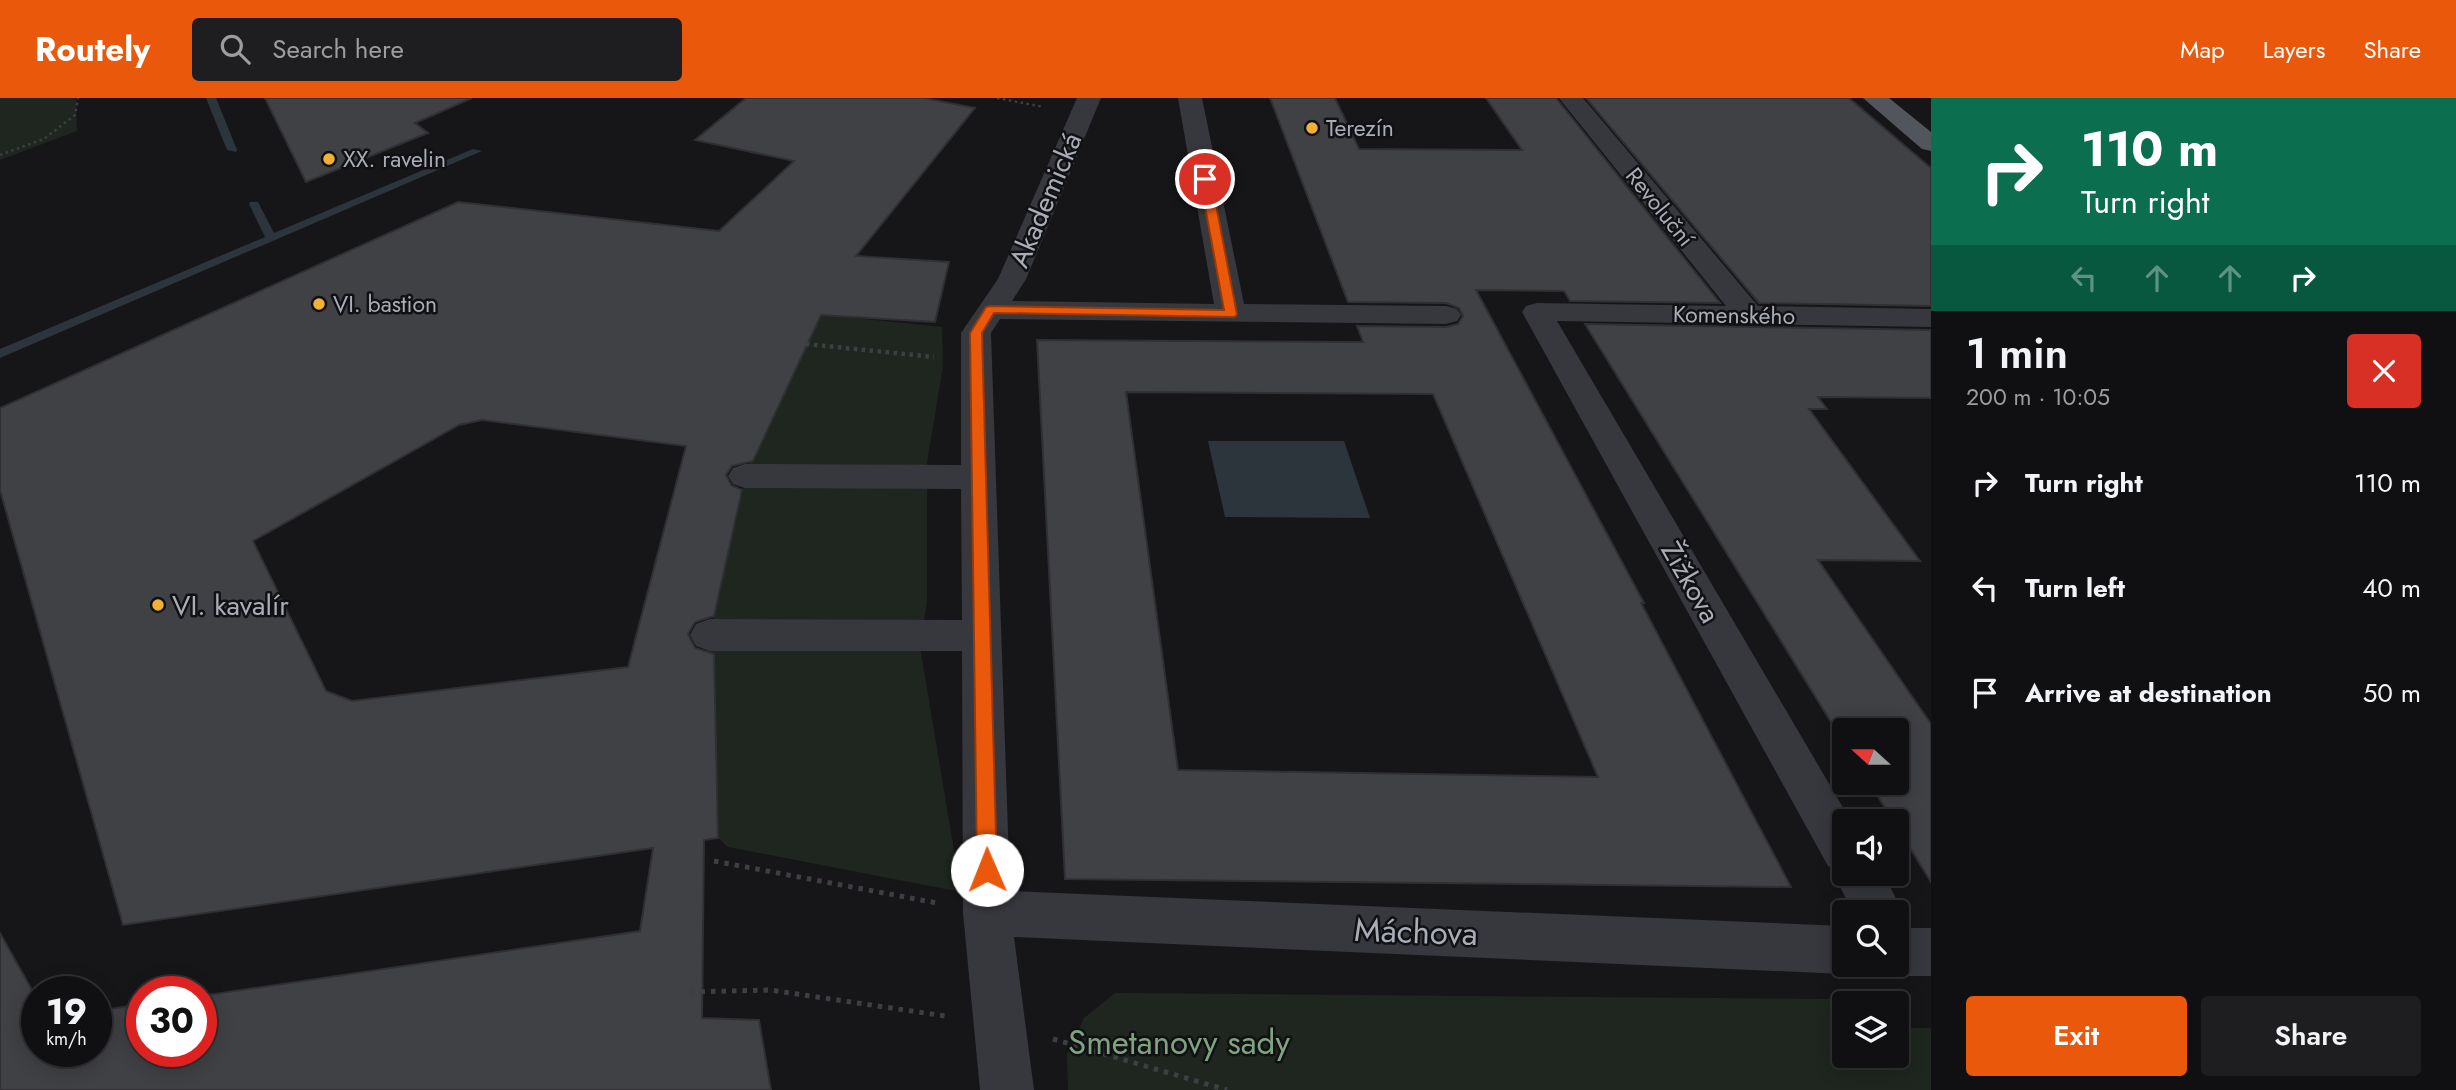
<!DOCTYPE html>
<html lang="en">
<head>
<meta charset="utf-8">
<style>
  :root { --surface:#101012; --page:#1e1e20; --text:#f1f3f6; --muted:#9c9d9f; --line:#303032; --accent:#ea580c }
  body { margin:0; font-family:Jost,sans-serif; background:var(--page); color:var(--text); height:100vh; display:flex; flex-direction:column; font-size:26px; white-space:nowrap }
  * { box-sizing:border-box; margin:0 }
  p { font-size:23px; color:var(--muted) }
  .icon { flex:none; width:38px; height:38px; fill:none; stroke:currentColor; stroke-width:2; stroke-linecap:round; stroke-linejoin:round }
  .map { position:relative; flex:1; overflow:hidden }
  .details { display:flex; flex-direction:column; background:var(--surface); width:525px }
  .details>* { flex:none }
  .top-card { background:#0b6e4f; color:#fff; overflow:hidden }
  .needle { width:46px; rotate:291deg }
  .tools { position:absolute; left:1832px; top:620px; display:grid; gap:14px }
  .tools a { display:grid; place-items:center; width:77px; height:77px; border-radius:7px; background:var(--surface); box-shadow:0 4px 18px #0003,0 0 0 2px var(--line); font-size:35px }
  .speed { position:absolute; left:21px; top:878px; display:flex; gap:14px; font-size:35px; font-weight:700; text-align:center }
  .speed>* { display:grid; place-content:center; width:91px; height:91px; border-radius:50%; background:var(--surface); box-shadow:0 4px 18px #0003,0 0 0 2px var(--line); line-height:1 }
  .speed small { font-size:18px; font-weight:400 }
  .speed .limit { border:10px solid #d22; background:#fff; color:#111 }
  .pin { position:absolute; display:grid; place-items:center; width:60px; height:60px; color:#fff; margin:-30px; border:4px solid #fff; border-radius:50%; box-shadow:0 2px 7px #0007 }
  .me { position:absolute; width:77px; margin:-38px; rotate:359deg; stroke-linejoin:round; filter:drop-shadow(0 0 5px #0008) }
  .turn { display:flex; align-items:center; gap:24px; height:147px; padding:0 35px; font-size:32px }
  .turn .icon { width:91px; height:91px; stroke-width:2.5 }
  .turn b { display:block; font-size:49px; line-height:60px }
  .lanes { display:flex; align-items:center; height:66px; padding:0 35px; background:#0003; justify-content:center; gap:35px; direction:ltr }
  .lanes .off { opacity:.35 }
  .round { display:grid; place-items:center; flex:none; width:74px; height:74px; border-radius:7px; background:var(--page) }
  .summary { display:flex; align-items:center; justify-content:space-between; height:119px; padding:0 35px }
  h1 { font-size:42px; font-weight:600; line-height:52px }
  .button { display:flex; gap:14px; margin-top:auto; padding:14px 35px }
  .button a { flex:1; height:80px; border-radius:7px; background:var(--accent); color:#fff; font-size:28px; font-weight:600; line-height:80px; text-align:center }
  .button a+a { background:var(--page); color:var(--text) }
  ul { padding:0; list-style:none }
  li { display:flex; align-items:center; gap:21px; height:105px; padding:0 35px }
  li div { flex:1 }
  li b { display:block; font-size:26px }
  li em { font-style:normal }
  header { display:flex; align-items:center; gap:42px; box-sizing:border-box; height:98px; padding:0 35px; background:var(--accent); color:#fff }
  header strong { font-size:33px }
  nav { display:flex; gap:38px; margin-inline-start:auto; font-size:24px }
  .search { width:490px; height:63px; background:var(--page); display:flex; align-items:center; gap:18px; box-sizing:border-box; padding:0 24px; border-radius:7px; color:var(--muted); font-size:26px }
  main { display:flex; flex:1; min-height:0 }
  .map>svg:first-child { display:block }
</style>
</head>
<body>
<header>
<strong>Routely</strong>
<div class="search"><svg class="icon" aria-label="search" viewBox="0 0 24 24"><circle cx="10" cy="10" r="6"/><path d="M15 15l6 6"/></svg>Search here</div>
<nav><a>Map</a><a>Layers</a><a>Share</a></nav>
</header>
<main>
<div class="map">
<svg width="1931" height="992" viewBox="0 0 1931 992">
  <rect width="100%" height="100%" fill="#161618"/>
  <!-- green -->
  <g fill="#1e261f">
    <path d="M0,0H76L77,33L0,62Z"/>
    <path d="M817,216L942,229L943,268L927,365V503L920,548L961,794L728,749L718,740L714,559L705,558L750,360H755L803,255Z"/>
    <path d="M1115,895L1832,901L1844,928V957H1897V930H1931V992H1068L1067,956L1084,920Z"/>
  </g>
  <!-- water -->
  <path fill="#2c353c" d="M1208,343H1344L1370,420L1225,419Z"/>
  <g fill="none" stroke-linecap="round" stroke-linejoin="round">
    <!-- stream -->
    <g fill="#2c353c" fill-rule="evenodd">
      <path d="M206,0H216L237,52L236,54L227,52Z"/>
      <path d="M473,51L482,53L0,260V251L265,139L249,106L250,104H258L274,135Z"/>
    </g>
  </g>
  <!-- building -->
  <g fill="#404145" stroke="#303034" stroke-width="2" fill-rule="evenodd">
    <path d="M265,0H472L415,25L428,35L306,84Z"/>
    <path d="M746,0H924L975,10L856,158L949,164L935,224L821,217L753,363L732,368L726,377L731,387L742,392L714,518L695,524L688,536L695,550L714,556L718,740L704,742L702,920L759,922L771,992H0V835L37,901V954H96V913L142,906V954H201V898L640,833L653,750L123,827L0,392V310L458,104L719,133L794,63L695,42ZM482,322L686,348L628,569L352,603L326,593L253,443L459,327Z"/>
    <path d="M1270,0H1335L1359,51L1522,52L1486,0H1556L1720,205L1570,203L1564,193L1476,192L1644,505H1641L1791,789L1065,781L1037,242L1363,244L1357,228L1446,229L1458,226L1463,218L1459,210L1446,205L1348,204ZM1126,294L1433,296L1598,679L1178,672Z"/>
    <path d="M1586,0H1849L1931,70V208L1759,205Z"/>
    <path d="M1585,226L1931,232V300L1818,299L1827,311H1809L1920,463L1818,462L1931,626V784L1897,729V723H1893L1869,684H1897V632H1844V645Z"/>
  </g>
  <g fill="none" stroke-linecap="round" stroke-linejoin="round">
    <!-- path-far2 -->
    <g stroke="#3d3f44" stroke-width="2.5" stroke-dasharray="2.5 3.5" stroke-linecap="butt">
      <path d="M997,0L1044,9"/>
      <path d="M0,57L44,41L75,17L78,0"/>
    </g>
    <!-- path-far1 -->
    <path stroke="#3d3f44" stroke-width="4.5" stroke-dasharray="3.5 4.5" stroke-linecap="butt" d="M806,246L934,259"/>
    <!-- path -->
    <g stroke="#3d3f44" stroke-width="5" stroke-dasharray="4.5 6" stroke-linecap="butt">
      <path d="M714,763L937,805"/>
      <path d="M690,894L770,892L945,918"/>
      <path d="M1053,941L1227,992"/>
    </g>
    <!-- minor -->
    <g fill="#37383d" fill-rule="evenodd">
      <path d="M1077,0H1101L1026,181L1012,203L1214,206L1178,0H1202L1244,206L1446,208L1457,211L1461,217L1457,223L1446,226L1000,221L991,235L1010,793L1844,828V866H1863L1862,869L1844,876L1014,839L1034,992H980L963,815L962,553H710L696,548L690,537L696,526L710,521L962,522L961,391L745,390L733,386L728,378L733,370L745,366L961,367V235L998,181Z"/>
      <path d="M1559,0H1583L1758,208L1931,211V229L1557,223L1851,723H1844V775H1883L1903,814L1897,828V814H1853L1833,775L1835,771L1828,768L1522,214L1526,208L1537,205L1726,208Z"/>
      <path d="M1897,830H1931V878H1897L1879,871L1877,866H1897Z"/>
    </g>
    <!-- major -->
    <path fill="#53555c" fill-rule="evenodd" d="M1863,0H1889L1931,34V53L1922,51Z"/>
  </g>
  <!-- route -->
  <path fill="#ea580c" stroke="#983908" stroke-width="2" d="M1205,78L1211,81L1237,216L1235,219L994,215L982,235L997,772L994,778L987,781L980,778L977,772L970,235L986,209L990,208L1224,212L1200,81Z"/>
  <!-- markers -->
  <g fill="#f2b134" stroke="#111113" stroke-width="2.5">
    <circle cx="1312" cy="30" r="7"/>
    <circle cx="329" cy="61" r="7"/>
    <circle cx="319" cy="206" r="7"/>
    <circle cx="158" cy="507" r="7"/>
  </g>
  <g text-anchor="middle" stroke-width="5" stroke-linejoin="round" paint-order="stroke">
    <!-- far-poi labels -->
    <g font-size="23" fill="#a8adb8" stroke="#111113" text-anchor="start">
      <text x="1326" y="38">Terezín</text>
      <text x="343" y="69">XX. ravelin</text>
      <text x="333" y="214">VI. bastion</text>
    </g>
    <!-- far-street labels -->
    <g font-size="23" fill="#a8adb8" stroke="#111113">
      <text transform="translate(1660 109) rotate(51)" y="8">Revoluční</text>
      <text transform="translate(1734 217) rotate(1)" y="8">Komenského</text>
    </g>
    <!-- street labels -->
    <g font-size="28" fill="#a8adb8" stroke="#111113">
      <text transform="translate(1045 102) rotate(-67)" y="10">Akademická</text>
      <text transform="translate(1691 484) rotate(60)" y="10">Žižkova</text>
    </g>
    <!-- poi labels -->
    <g font-size="28" fill="#a8adb8" stroke="#111113" text-anchor="start">
      <text x="172" y="517">VI. kavalír</text>
    </g>
    <!-- near-street labels -->
    <g font-size="33" fill="#a8adb8" stroke="#111113">
      <text transform="translate(1416 833) rotate(2)" y="12">Máchova</text>
    </g>
    <!-- near-park labels -->
    <g font-size="33" fill="#7fa381" stroke="#111113">
      <text x="1179" y="956">Smetanovy sady</text>
    </g>
  </g>
</svg>
<div class="tools">
<a><svg class="needle" viewBox="-14 -14 28 28"><path d="M0-13l5 13h-10z" fill="#e53935"/><path d="M0 13l5-13h-10z" fill="#9c9d9f"/></svg></a>
<a><svg class="icon" aria-label="sound" viewBox="0 0 24 24"><path d="M4 9h4l5-4v14l-5-4H4zM17 9q2 3 0 6"/></svg></a>
<a><svg class="icon" aria-label="search" viewBox="0 0 24 24"><circle cx="10" cy="10" r="6"/><path d="M15 15l6 6"/></svg></a>
<a><svg class="icon" aria-label="layers" viewBox="0 0 24 24"><path d="M12 4l9 5-9 5-9-5zM3 14l9 5 9-5"/></svg></a>
</div>
<div class="speed"><div>19<small>km/h</small></div><div class="limit">30</div></div>
<div class="pin" style="left:1205px;top:81px;background:#d93025"><svg class="icon" aria-label="arrive" viewBox="0 0 24 24"><path d="M6 21V4h12l-3 4 3 4H6"/></svg></div>
<svg class="me" style="left:987px;top:772px" viewBox="-20 -20 40 40"><circle r="19" fill="#fff"/><path d="M0-13L10 11 0 6-10 11z" fill="#ea580c"/></svg>
</div>
<section class="details">
<div class="top-card">
<div class="turn"><svg class="icon" aria-label="right" viewBox="0 0 24 24"><path d="M7 20v-9h11M14 6l5 5-5 5"/></svg><div><b>110 m</b>Turn right</div></div>
<div class="lanes"><svg class="icon off" aria-label="left" viewBox="0 0 24 24"><path d="M17 20v-9H6M10 6l-5 5 5 5"/></svg><svg class="icon off" aria-label="ahead" viewBox="0 0 24 24"><path d="M12 20V5M6 11l6-6 6 6"/></svg><svg class="icon off" aria-label="ahead" viewBox="0 0 24 24"><path d="M12 20V5M6 11l6-6 6 6"/></svg><svg class="icon" aria-label="right" viewBox="0 0 24 24"><path d="M7 20v-9h11M14 6l5 5-5 5"/></svg></div>
</div>
<div class="summary"><div><h1>1 min</h1><p>200 m · 10:05</p></div><a class="round" style="background:#d93025;color:#fff"><svg class="icon" aria-label="close" viewBox="0 0 24 24"><path d="M6 6l12 12M18 6L6 18"/></svg></a></div>
<ul>
<li><svg class="icon" aria-label="right" viewBox="0 0 24 24"><path d="M7 20v-9h11M14 6l5 5-5 5"/></svg><div><b>Turn right</b></div><em>110 m</em></li>
<li><svg class="icon" aria-label="left" viewBox="0 0 24 24"><path d="M17 20v-9H6M10 6l-5 5 5 5"/></svg><div><b>Turn left</b></div><em>40 m</em></li>
<li><svg class="icon" aria-label="arrive" viewBox="0 0 24 24"><path d="M6 21V4h12l-3 4 3 4H6"/></svg><div><b>Arrive at destination</b></div><em>50 m</em></li>
</ul>
<div class="button"><a>Exit</a><a>Share</a></div>
</section>
</main>
</body>
</html>
